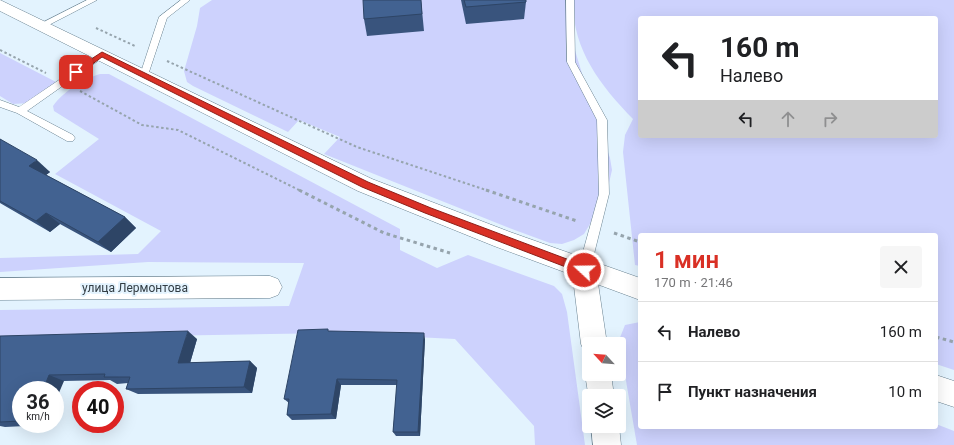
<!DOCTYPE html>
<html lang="ru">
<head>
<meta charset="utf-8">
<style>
  :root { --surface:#fff; --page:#f6f6f6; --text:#202124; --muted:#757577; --line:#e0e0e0; --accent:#d93025 }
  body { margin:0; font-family:Roboto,sans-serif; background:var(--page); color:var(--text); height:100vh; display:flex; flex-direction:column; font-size:15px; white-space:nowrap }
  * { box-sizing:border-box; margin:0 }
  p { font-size:13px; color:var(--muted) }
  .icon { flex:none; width:22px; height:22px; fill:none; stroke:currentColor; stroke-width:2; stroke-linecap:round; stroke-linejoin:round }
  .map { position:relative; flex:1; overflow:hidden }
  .panel { position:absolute; left:638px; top:233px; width:300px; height:196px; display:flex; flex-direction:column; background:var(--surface); border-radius:4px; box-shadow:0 4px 16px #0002 }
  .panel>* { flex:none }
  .hud { position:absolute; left:638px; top:16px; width:300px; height:122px; border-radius:4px; box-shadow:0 4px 16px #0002; background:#fff; color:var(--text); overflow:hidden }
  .needle { width:26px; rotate:296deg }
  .buttons { position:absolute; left:582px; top:337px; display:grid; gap:8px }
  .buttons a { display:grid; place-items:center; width:44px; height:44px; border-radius:4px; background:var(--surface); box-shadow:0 4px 16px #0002; font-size:20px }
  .speed { position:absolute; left:12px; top:381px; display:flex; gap:8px; font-size:20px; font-weight:700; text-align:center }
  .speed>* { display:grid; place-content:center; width:52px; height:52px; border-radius:50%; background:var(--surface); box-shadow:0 4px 16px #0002; line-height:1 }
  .speed small { font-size:10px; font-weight:400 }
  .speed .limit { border:6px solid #d22; background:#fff; color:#111 }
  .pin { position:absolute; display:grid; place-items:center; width:34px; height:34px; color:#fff; margin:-17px; border-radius:8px; box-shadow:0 2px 6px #0006 }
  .me { position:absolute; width:44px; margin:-22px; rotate:291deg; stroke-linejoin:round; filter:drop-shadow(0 0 3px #0008) }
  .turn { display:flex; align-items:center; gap:14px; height:84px; padding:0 16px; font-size:18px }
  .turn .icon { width:52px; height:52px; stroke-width:2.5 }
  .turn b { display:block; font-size:28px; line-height:34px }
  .lanes { display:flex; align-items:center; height:38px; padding:0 16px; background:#0003; justify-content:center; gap:20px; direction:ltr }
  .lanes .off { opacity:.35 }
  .round { display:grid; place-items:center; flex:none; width:42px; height:42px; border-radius:4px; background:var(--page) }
  .overview { display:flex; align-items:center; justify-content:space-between; height:68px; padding:0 16px }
  h1 { font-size:24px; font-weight:600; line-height:30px; color:var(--accent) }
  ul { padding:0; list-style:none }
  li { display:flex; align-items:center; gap:12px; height:60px; padding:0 16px; border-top:1px solid var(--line) }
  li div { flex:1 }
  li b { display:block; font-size:15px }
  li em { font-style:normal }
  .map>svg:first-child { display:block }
</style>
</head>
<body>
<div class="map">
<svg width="954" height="445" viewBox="0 0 954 445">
  <rect width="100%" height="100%" fill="#e3f3fe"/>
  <!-- green -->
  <g fill="#cdd2fd" fill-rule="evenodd">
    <path d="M212,0H566L570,34L591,103L610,158L612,170L609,183L590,224L584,234L574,240L562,244L550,243L512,229L324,154L340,137L299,120L288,132L193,86L187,82L184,71L197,26L200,8Z"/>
    <path d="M573,0H954V370L936,364V235H640V266L635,265L623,152L625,135L633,119C600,85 572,49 573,0ZM640,18H936V136H640Z"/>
    <path d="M0,53L58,83L29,103L13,104L0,96Z"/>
    <path d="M100,74H109L400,229V250L437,268L468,255L554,286L562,294L567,312L585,445H535L534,426L455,339L336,333L156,336L0,341V310L289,306L304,263L148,262L0,272V258L138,254L161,231L55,174L99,139L54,111L53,106C63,92 83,79 100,74Z"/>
    <path d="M640,322V427H936V424L954,431V445H637L619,340L625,325Z"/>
  </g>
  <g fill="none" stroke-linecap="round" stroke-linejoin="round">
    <!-- service casing -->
    <g stroke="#698291" stroke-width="1">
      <g id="service">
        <path d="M87,0H97L45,27L42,28L38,25Z"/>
        <path d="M181,0H190L167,18L148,75L144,78L141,77L140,75L159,17Z"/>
        <path d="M566,0H574L575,62L607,120L609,194L590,270L588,274L584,275L580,274L578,270L599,194L597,120L567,62Z"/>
        <path d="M102,51L105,52L106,54L105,56L27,111L73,135L75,138L73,141H67L17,113L0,107V100L19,107Z"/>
      </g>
    </g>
    <!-- minor casing -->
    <g stroke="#698291" stroke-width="1">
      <g id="minor">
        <path d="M584,260L592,263L596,270L607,344H589V354L585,353L581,344L572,270L576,263Z"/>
        <path d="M270,276L278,279L282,287L278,295L270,298L0,300V278Z"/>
        <path d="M589,365V374H611L614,396H589V399L585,374Z"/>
        <path d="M591,426H619L621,445H593Z"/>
      </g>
    </g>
    <!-- tertiary casing -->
    <g stroke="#698291" stroke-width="1">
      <g id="tertiary">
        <path d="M0,0L372,179L510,232L640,278V300L494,246L358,191L0,11Z"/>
        <path d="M936,375L954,381V407L936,401Z"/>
      </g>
    </g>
    <!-- path-far1 -->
    <g stroke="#96a4ad" stroke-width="2" stroke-dasharray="2.5 2.5" stroke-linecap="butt">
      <path d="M96,28L135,46"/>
      <path d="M0,50L46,73"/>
      <path d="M167,61L357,147L489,191"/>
      <path d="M80,91L142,125L178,130L301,191"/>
    </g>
    <!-- path -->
    <g stroke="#96a4ad" stroke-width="3" stroke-dasharray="3.5 3.5" stroke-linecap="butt">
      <path d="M299,190L384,233L450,253"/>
      <path d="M486,190L577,221"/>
      <path d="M614,233L640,242"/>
      <path d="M936,337L954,342"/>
    </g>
    <!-- service -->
    <use href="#service" fill="#fff" fill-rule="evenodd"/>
    <!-- minor -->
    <use href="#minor" fill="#fff" fill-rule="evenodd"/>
    <!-- tertiary -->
    <use href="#tertiary" fill="#fff" fill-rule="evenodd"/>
  </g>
  <!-- wall -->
  <g fill="#39547d">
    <path d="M421,0L424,31L367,36L364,19Z"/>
    <path d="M461,0H526V2L524,19L466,24Z"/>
    <path d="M0,139L50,172L46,175L125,217L136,228L111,252L60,224L50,232L0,203Z"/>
    <path d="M329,331L425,339L420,436H396L393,432L397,385H341L336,419L292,420L287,415L289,403L284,399Z"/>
    <path d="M0,336L197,339L190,363L250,361L257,368L252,393L138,394L126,389L128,383L117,384L110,380L64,381L21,390V424H46V425L5,427L0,426Z"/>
  </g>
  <!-- shaded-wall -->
  <g fill="#2e4566">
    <path d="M37,160L50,172L42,178L29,166Z"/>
    <path d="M46,213L60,224L50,232L36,221Z"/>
    <path d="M125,217L136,228L111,252L98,242Z"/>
    <path d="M188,331L197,339L188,370L178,363Z"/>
    <path d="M424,333L425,339L420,436L418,432Z"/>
    <path d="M250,361L257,368L252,393L244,387Z"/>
    <path d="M49,375L64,381L55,402V390H43Z"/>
    <path d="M337,379L341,385L336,419L331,414Z"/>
  </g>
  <!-- building -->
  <g fill="#426291" stroke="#2e4566">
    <path d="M363,0H421L422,14L364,19Z"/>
    <path d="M464,0H526V2L466,7Z"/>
    <path d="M0,139L37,160L29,166L125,217L98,242L46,213L36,221L0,201Z"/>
    <path d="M328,329V331L424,333L418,432H393L397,380L337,379L331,414L287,415L289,399H284L298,330Z"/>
    <path d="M188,331L178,363L250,361L244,387L126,389L130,377H104L105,374L49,375L43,390H21V421L0,422V336Z"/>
  </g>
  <!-- route -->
  <path fill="#d93025" stroke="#8d1f18" d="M102,52L368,182L431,208L588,267L589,270L588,273L584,274L425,213L362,187L102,57L79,74H73V71Z"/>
  <g text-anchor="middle" stroke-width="4" stroke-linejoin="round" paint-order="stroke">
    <!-- street labels -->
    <g font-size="12" fill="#323d44" stroke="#e3f3fe">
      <text x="135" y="292">улица Лермонтова</text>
    </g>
  </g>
</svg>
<div class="buttons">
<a><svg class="needle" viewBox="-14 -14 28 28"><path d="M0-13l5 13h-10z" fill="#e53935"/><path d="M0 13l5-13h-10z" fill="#757577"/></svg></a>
<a><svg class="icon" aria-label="layers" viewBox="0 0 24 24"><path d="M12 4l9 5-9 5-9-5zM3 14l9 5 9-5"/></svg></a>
</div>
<div class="speed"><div>36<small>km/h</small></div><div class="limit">40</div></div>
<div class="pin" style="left:76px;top:72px;background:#d93025"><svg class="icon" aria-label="arrive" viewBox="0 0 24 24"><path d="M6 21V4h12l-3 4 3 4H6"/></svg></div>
<svg class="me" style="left:584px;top:270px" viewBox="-20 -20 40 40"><circle r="17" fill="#d93025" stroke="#fff" stroke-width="3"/><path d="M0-11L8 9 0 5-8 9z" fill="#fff"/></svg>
<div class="hud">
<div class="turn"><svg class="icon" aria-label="left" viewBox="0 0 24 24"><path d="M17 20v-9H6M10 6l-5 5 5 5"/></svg><div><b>160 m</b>Налево</div></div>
<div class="lanes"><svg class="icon" aria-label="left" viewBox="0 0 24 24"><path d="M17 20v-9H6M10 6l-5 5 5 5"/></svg><svg class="icon off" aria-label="ahead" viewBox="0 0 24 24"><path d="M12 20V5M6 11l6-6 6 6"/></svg><svg class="icon off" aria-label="right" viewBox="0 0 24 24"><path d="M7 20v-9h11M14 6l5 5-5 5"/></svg></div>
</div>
<section class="panel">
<div class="overview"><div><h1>1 мин</h1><p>170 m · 21:46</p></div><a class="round"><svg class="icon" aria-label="close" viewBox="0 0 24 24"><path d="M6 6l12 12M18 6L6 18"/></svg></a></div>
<ul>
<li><svg class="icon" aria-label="left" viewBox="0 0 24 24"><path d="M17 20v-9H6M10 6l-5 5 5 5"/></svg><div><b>Налево</b></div><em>160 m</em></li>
<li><svg class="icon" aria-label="arrive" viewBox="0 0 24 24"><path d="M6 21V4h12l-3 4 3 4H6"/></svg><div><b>Пункт назначения</b></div><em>10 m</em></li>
</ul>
</section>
</div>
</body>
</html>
